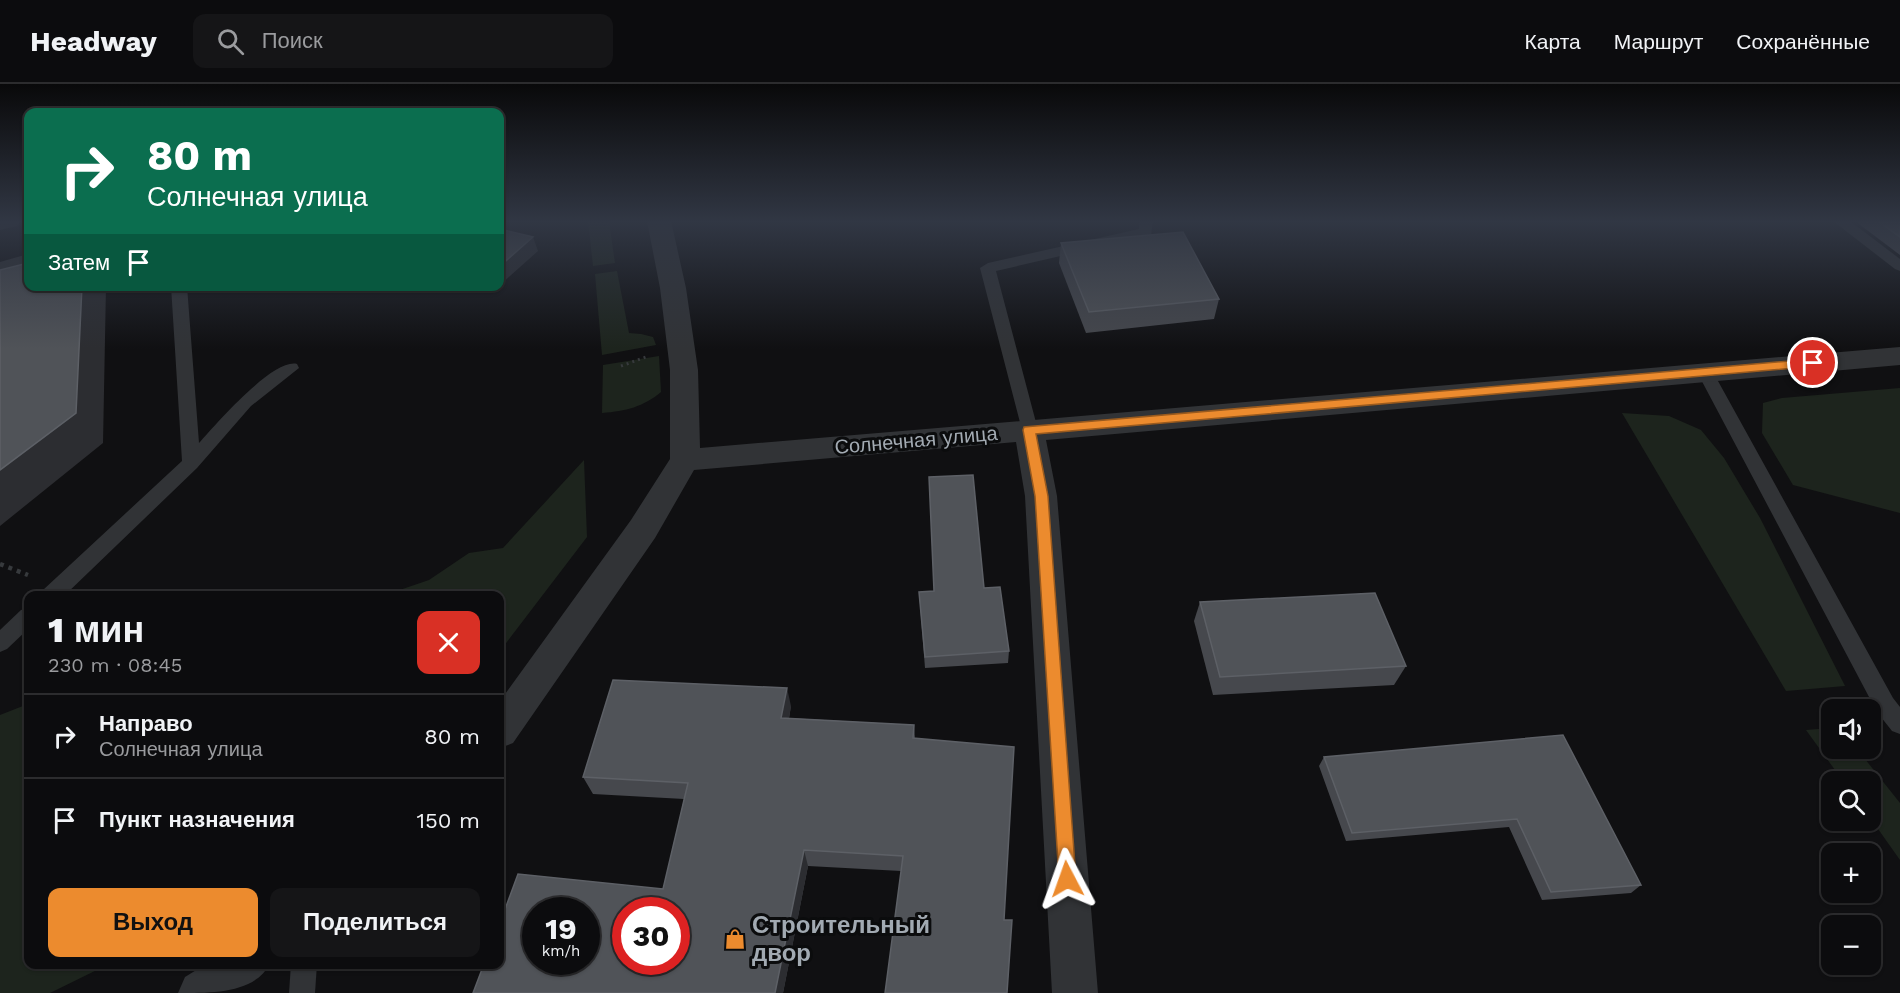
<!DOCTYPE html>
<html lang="ru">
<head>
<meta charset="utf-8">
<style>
  :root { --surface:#0c0c0e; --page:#151517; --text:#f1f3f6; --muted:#9a9b9e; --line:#2c2c2e; --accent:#ec8b2e }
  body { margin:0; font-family:"Work Sans",sans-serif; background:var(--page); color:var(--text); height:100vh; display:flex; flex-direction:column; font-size:22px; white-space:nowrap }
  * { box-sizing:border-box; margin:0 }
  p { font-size:20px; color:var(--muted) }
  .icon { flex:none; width:33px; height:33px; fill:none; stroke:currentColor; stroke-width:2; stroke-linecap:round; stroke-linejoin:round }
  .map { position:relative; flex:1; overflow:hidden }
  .sheet { position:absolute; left:24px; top:507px; width:480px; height:378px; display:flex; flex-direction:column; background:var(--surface); border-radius:12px; box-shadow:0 2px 4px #0004,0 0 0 2px var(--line) }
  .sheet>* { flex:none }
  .guide { position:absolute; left:24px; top:24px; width:480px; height:183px; border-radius:12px; box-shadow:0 2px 4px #0004,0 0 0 2px var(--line); background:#0b6e4f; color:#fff; overflow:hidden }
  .tools { position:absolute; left:1821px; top:615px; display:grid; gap:12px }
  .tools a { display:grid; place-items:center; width:60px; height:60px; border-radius:12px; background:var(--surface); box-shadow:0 2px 4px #0004,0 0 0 2px var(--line); font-size:30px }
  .speed { position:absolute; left:522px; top:813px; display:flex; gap:12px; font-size:30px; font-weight:700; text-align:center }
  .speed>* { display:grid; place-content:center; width:78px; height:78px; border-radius:50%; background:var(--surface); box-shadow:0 2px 4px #0004,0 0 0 2px var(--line); line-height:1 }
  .speed small { font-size:15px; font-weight:400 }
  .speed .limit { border:9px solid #d22; background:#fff; color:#111 }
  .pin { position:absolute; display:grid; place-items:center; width:51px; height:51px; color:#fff; margin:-26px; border:3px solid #fff; border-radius:50%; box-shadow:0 2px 6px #0007 }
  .me { position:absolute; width:66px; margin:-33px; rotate:356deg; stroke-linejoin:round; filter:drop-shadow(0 0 4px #0008) }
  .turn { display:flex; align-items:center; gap:21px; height:126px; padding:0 24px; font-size:27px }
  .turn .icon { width:78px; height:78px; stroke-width:2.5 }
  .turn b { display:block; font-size:42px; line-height:51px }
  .then { display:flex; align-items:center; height:57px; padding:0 24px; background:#0003; gap:12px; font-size:22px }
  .round { display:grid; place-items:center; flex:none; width:63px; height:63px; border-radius:12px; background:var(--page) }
  .summary { display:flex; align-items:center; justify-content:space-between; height:102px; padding:0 24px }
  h1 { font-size:36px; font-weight:800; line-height:45px }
  .primary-button { display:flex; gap:12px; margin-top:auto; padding:12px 24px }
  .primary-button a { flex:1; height:69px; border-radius:12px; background:var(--accent); color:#111; font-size:24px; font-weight:800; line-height:69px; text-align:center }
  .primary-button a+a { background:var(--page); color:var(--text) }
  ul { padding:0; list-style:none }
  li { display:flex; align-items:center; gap:18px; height:84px; padding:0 24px; border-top:2px solid var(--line) }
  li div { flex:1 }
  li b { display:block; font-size:22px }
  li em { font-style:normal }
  header { display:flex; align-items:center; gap:36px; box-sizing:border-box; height:84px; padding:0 30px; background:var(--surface); border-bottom:2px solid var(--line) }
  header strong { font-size:28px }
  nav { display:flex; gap:33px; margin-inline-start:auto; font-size:21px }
  .search { width:420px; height:54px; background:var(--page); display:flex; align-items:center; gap:15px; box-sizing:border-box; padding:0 21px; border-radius:12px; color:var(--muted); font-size:22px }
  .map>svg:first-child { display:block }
</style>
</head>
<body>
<header>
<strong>Headway</strong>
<div class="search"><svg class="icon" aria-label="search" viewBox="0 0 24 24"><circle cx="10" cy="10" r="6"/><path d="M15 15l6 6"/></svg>Поиск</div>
<nav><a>Карта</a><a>Маршрут</a><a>Сохранённые</a></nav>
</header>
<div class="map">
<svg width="1900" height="909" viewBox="0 0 1900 909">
  <rect width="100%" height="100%" fill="#101012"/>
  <!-- green -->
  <g fill="#1d241d">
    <path d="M588,137H609L615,179L593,182Z"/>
    <path d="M617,187L629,249L641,250L653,253L656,261L602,271L595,190Z"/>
    <path d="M659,272L661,308C643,323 626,327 602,329L603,281Z"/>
    <path d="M1900,304V429L1793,401L1762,349L1763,319L1782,314Z"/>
    <path d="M1622,329L1669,332L1701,346L1724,374L1760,434L1845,602L1786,607Z"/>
    <path d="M584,376L587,453L500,567V512L385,511L429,496L469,469L503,464Z"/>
    <path d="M28,620V880L107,881L50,909H0V631Z"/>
    <path d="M1831,644L1832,664L1857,665L1900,719V776L1871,735L1870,698L1843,697L1806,646Z"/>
  </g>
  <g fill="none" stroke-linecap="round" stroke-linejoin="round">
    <!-- path-far1 -->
    <path stroke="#373a3d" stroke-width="3" stroke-dasharray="2 4" stroke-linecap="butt" d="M621,282L646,273"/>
    <!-- path -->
    <path stroke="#373a3d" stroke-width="4.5" stroke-dasharray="4 5" stroke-linecap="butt" d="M0,480L28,491"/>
    <!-- lane -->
    <g fill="#313336" fill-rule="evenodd">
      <path d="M1139,137H1153L1151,151L996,187L1038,346L1035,350L1029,352L1023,350L980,184L988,179L1139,145Z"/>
      <path d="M1833,137H1850L1900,175V187L1895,185Z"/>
      <path d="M28,170V180L0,188V178Z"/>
      <path d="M171,202H187L199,359C215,341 273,274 297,280L299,284L251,322L197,384L64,512H40L43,506L182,377Z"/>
      <path d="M1705,282L1711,284L1713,288L1893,614L1900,623V650L1892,647L1877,628L1697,288L1699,284Z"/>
      <path d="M28,524V545L7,565L0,568V546L21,526Z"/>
      <path d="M291,880H317L315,909H289Z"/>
    </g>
    <!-- street -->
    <g fill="#313336" fill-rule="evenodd">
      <path d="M0,137H20L17,142L0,146Z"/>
      <path d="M647,137H671L686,204L698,286L700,364L1900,263V281L1046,356L1057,412L1098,909H1052L1025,412L1016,358L694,386L655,454L513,659L500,664V617L631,436L670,375V286L660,204Z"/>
      <path d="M206,880H270C254,909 214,909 178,909L185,893Z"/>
    </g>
  </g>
  <!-- wall -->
  <g fill="#46484d">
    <path d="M1855,137H1900V171Z"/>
    <path d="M1061,159L1219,215L1214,235L1086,249L1059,179Z"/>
    <path d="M984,504L1009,567L1008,579L925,584L919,508Z"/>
    <path d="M1200,518L1406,582L1394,601L1213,611L1194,537Z"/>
    <path d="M791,622L789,634L914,641L915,654L1004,836L1007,909L901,787L808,782L783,909H473L663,805L684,715L593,710L583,693Z"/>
    <path d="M1563,651L1641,801L1631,809L1542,816L1509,743L1346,757L1319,682L1324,673Z"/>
  </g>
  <!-- shaded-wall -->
  <g fill="#2c2d31">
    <path d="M533,153L538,167L500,201V182Z"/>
    <path d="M82,202H106L103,359L0,442V386Z"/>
    <path d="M787,604L791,622L786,652L781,634Z"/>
    <path d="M804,766L808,782L783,909H775Z"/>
  </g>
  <!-- building -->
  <g fill="#505358" stroke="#5d6066" stroke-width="1.5" fill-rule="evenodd">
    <path d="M1878,137H1900V153Z"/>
    <path d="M500,145L533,153L500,182Z"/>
    <path d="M1183,148L1219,215L1089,228L1061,159Z"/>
    <path d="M28,179V202H82L76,329L0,386V186Z"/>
    <path d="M973,391L984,504L1000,503L1009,567L925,573L919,508L934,507L929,393Z"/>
    <path d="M1375,509L1406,582L1220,593L1200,518Z"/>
    <path d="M613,596L787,604L781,634L914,641L913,654L1014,663L1004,836H1012L1007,909H885L903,772L804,766L775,909H473L484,880H500V839L518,790L663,805L688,699L583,693ZM536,826H586V878H536ZM626,826H676V878H626Z"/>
    <path d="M1563,651L1641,801L1551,808L1517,735L1352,749L1324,673Z"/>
  </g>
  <!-- sky -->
  <linearGradient id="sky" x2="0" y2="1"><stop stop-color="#09090a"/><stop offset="0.52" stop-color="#313744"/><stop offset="1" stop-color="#313744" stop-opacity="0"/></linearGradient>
  <rect width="1900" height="265" fill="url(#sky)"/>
  <!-- route -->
  <path fill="#ec8b2e" stroke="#995a1e" stroke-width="1.5" d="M1813,275L1819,279L1817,282L1036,350L1048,412L1076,795L1073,801L1067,804L1061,801L1059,795L1035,412L1023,346L1024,343Z"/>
  <!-- icons -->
  <defs>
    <g id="shop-bare" transform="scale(1.62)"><path d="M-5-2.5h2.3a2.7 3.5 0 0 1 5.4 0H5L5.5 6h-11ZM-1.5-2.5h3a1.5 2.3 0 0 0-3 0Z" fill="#ec8b2e" stroke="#0b0c0d" stroke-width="2.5" paint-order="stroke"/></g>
  </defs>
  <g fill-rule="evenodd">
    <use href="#shop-bare" x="735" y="855"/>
  </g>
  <g text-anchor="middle" stroke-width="6" stroke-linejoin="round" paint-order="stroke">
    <!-- street labels -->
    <g font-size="20" fill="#a2aab2" stroke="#0b0c0d">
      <text transform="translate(916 356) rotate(-5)" y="7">Солнечная улица</text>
    </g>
    <!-- near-poi labels -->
    <g font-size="24" font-weight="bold" fill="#a2aab2" stroke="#0b0c0d" text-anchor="start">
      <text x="752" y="849">Строительный<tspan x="752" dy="28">двор</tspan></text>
    </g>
  </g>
</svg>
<div class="tools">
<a><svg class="icon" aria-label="sound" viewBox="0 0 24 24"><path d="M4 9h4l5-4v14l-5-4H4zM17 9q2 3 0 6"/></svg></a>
<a><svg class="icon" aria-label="search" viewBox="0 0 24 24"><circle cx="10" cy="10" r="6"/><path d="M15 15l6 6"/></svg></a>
<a>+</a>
<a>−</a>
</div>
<div class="speed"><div>19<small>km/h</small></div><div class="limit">30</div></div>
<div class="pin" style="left:1813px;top:279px;background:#d93025"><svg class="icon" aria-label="arrive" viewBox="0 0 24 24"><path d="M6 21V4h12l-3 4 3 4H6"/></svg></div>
<svg class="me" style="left:1067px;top:795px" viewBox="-20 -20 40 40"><path d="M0-17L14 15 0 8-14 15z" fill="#ec8b2e" stroke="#fff" stroke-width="4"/></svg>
<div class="guide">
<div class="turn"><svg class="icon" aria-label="right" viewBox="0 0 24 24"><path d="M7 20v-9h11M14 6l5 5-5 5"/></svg><div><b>80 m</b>Солнечная улица</div></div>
<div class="then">Затем<svg class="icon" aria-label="arrive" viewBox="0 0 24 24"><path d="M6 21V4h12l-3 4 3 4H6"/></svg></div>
</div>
<section class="sheet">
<div class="summary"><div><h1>1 мин</h1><p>230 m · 08:45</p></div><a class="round" style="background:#d93025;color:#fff"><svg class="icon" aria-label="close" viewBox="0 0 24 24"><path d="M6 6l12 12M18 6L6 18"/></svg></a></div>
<ul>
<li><svg class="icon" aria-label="right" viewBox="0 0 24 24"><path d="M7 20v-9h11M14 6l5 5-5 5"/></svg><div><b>Направо</b><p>Солнечная улица</p></div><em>80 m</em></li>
<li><svg class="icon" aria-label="arrive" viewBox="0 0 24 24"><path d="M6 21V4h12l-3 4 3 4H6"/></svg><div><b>Пункт назначения</b></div><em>150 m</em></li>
</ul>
<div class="primary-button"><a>Выход</a><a>Поделиться</a></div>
</section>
</div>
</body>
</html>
